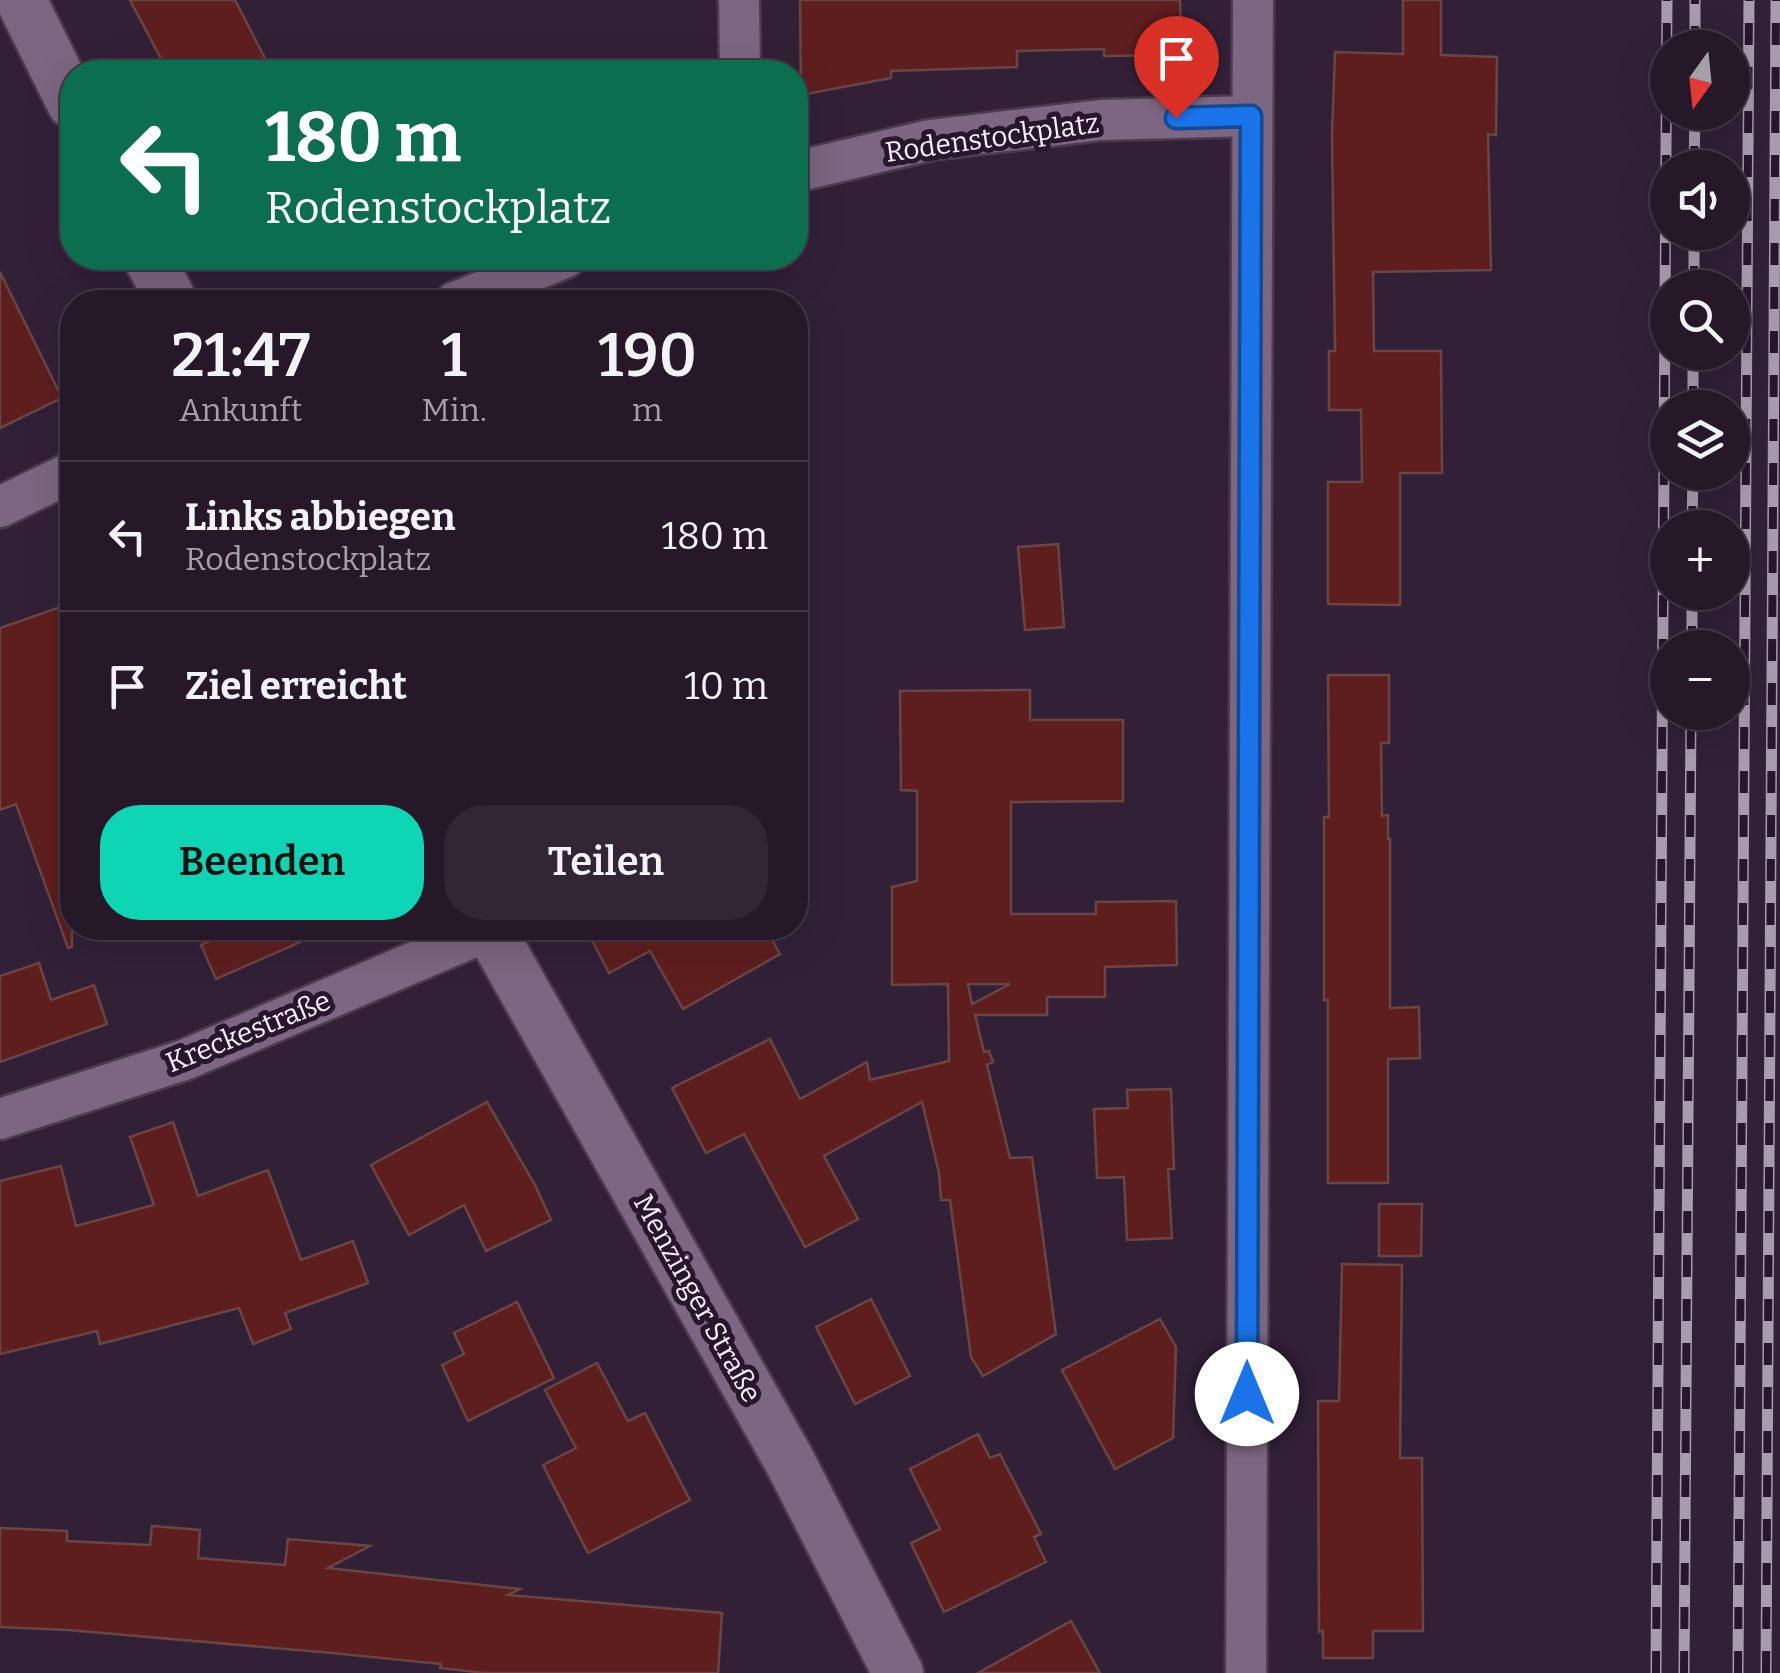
<!DOCTYPE html>
<html lang="de">
<head>
<meta charset="utf-8">
<style>
  :root { --surface:#261829; --page:#322535; --text:#f1f3f6; --muted:#a4a0a8; --line:#423746; --accent:#0ed5b4 }
  body { margin:0; font-family:Bitter,serif; background:var(--page); color:var(--text); height:100vh; display:flex; flex-direction:column; font-size:38px; white-space:nowrap }
  * { box-sizing:border-box; margin:0 }
  p { font-size:32px; color:var(--muted) }
  .icon { flex:none; width:55px; height:55px; fill:none; stroke:currentColor; stroke-width:2; stroke-linecap:round; stroke-linejoin:round }
  .map { position:relative; flex:1; overflow:hidden }
  .panel { position:absolute; left:60px; top:290px; width:748px; height:650px; display:flex; flex-direction:column; background:var(--surface); border-radius:40px; box-shadow:0 10px 40px #0002,0 0 0 2px var(--line) }
  .panel>* { flex:none }
  .guide { position:absolute; left:60px; top:60px; width:748px; height:210px; border-radius:40px; box-shadow:0 10px 40px #0002,0 0 0 2px var(--line); background:#0b6e4f; color:#fff; overflow:hidden }
  .needle { width:65px; rotate:195deg }
  .buttons { position:absolute; left:1650px; top:30px; display:grid; gap:20px }
  .buttons a { display:grid; place-items:center; width:100px; height:100px; border-radius:50%; background:var(--surface); box-shadow:0 10px 40px #0002,0 0 0 2px var(--line); font-size:50px }
  .pin { position:absolute; display:grid; place-items:center; width:85px; height:85px; color:#fff; margin:-102px -42px; border-radius:50% 50% 50% 0; rotate:-45deg; box-shadow:0 0 10px #0007 }
  .pin .icon { rotate:45deg }
  .me { position:absolute; width:110px; margin:-55px; rotate:0deg; stroke-linejoin:round; filter:drop-shadow(0 0 8px #0008) }
  .turn { display:flex; align-items:center; gap:35px; height:210px; padding:0 40px; font-size:45px }
  .turn .icon { width:130px; height:130px; stroke-width:2.5 }
  .turn b { display:block; font-size:70px; line-height:85px }
  .eta { display:flex; justify-content:space-evenly; align-items:center; height:170px; text-align:center }
  .eta b { font-size:60px; font-weight:600; line-height:70px }
  .action { display:flex; gap:20px; margin-top:auto; padding:20px 40px }
  .action a { flex:1; height:115px; border-radius:40px; background:var(--accent); color:#111; font-size:40px; font-weight:600; line-height:115px; text-align:center }
  .action a+a { background:var(--page); color:var(--text) }
  ul { padding:0; list-style:none }
  li { display:flex; align-items:center; gap:30px; height:150px; padding:0 40px; border-top:2px solid var(--line) }
  li div { flex:1 }
  li b { display:block; font-size:38px }
  li em { font-style:normal }
  .map>svg:first-child { display:block }
</style>
</head>
<body>
<div class="map">
<svg width="1780" height="1673" viewBox="0 0 1780 1673">
  <rect width="100%" height="100%" fill="#322037"/>
  <!-- building -->
  <g fill="#5e1e1e" stroke="#694644" stroke-width="2.5" fill-rule="evenodd">
    <path d="M130,0H235L272,72H168Z"/>
    <path d="M800,0H1180L1182,55L1104,56V49L1017,51V67L891,71V78L801,95Z"/>
    <path d="M1403,0H1441V55L1497,57L1496,135L1488,134L1491,270L1373,272L1374,351H1441L1442,473H1400V605L1328,604V482H1362L1361,410H1329V351H1335L1332,135L1335,52L1403,54Z"/>
    <path d="M0,272L62,398L0,428Z"/>
    <path d="M1058,544L1064,627L1025,630L1018,547Z"/>
    <path d="M72,603V947L68,948L16,804L0,810V628Z"/>
    <path d="M1328,675H1389V743H1381L1382,816L1388,815V839H1390V1008L1419,1007L1420,1058L1388,1059V1183H1328V1000H1324V817H1329Z"/>
    <path d="M1030,690V720H1123V801L1011,802V914H1096V902L1176,901L1177,965L1105,967V997H1047V1015H975L984,1052L989,1051L993,1062L987,1065L1010,1158L1032,1157L1056,1334L983,1376L971,1357L950,1200H941L939,1173L922,1102L824,1156L858,1219L805,1247L744,1134L706,1153L672,1088L770,1039L800,1099L867,1062L870,1080L949,1061L948,984L892,985V887L917,881V791L901,790L900,691ZM968,984H1010L972,1004Z"/>
    <path d="M239,928H332L216,979L201,945Z"/>
    <path d="M615,928H765L780,954L683,1009L650,951L609,973L592,940Z"/>
    <path d="M39,963L51,1000L94,985L107,1024L0,1062V976Z"/>
    <path d="M1171,1089L1174,1169H1168L1172,1238L1127,1240L1124,1177L1097,1178L1094,1109L1128,1108L1127,1090Z"/>
    <path d="M487,1102L535,1185L551,1220L486,1251L464,1205L409,1235L371,1165Z"/>
    <path d="M173,1122L198,1196L268,1170L301,1260L353,1241L368,1283L285,1313L291,1329L253,1344L239,1308L100,1344L97,1331L0,1354V1181L61,1166L76,1226L154,1205L130,1137Z"/>
    <path d="M1379,1204H1422L1421,1256H1379Z"/>
    <path d="M1342,1264L1402,1265L1400,1458H1422L1423,1631H1373V1658H1323V1631L1319,1632L1318,1401H1339Z"/>
    <path d="M871,1299L910,1376L855,1404L816,1327Z"/>
    <path d="M517,1302L554,1378L468,1421L442,1365L464,1354L454,1333Z"/>
    <path d="M1160,1319L1176,1347L1173,1438L1115,1469L1062,1370Z"/>
    <path d="M597,1363L628,1421L645,1413L690,1500L588,1553L543,1465L576,1448L545,1390Z"/>
    <path d="M978,1434L990,1458L1000,1454L1041,1534L1034,1537L1046,1562L944,1612L911,1543L940,1529L910,1469Z"/>
    <path d="M152,1526L200,1530L198,1558L285,1565L288,1539L370,1546L328,1568L520,1589L508,1595L722,1613L718,1673H485L440,1668L441,1664L332,1653L68,1630L0,1627V1528L67,1531V1541L150,1545Z"/>
    <path d="M1071,1621L1100,1673H978Z"/>
  </g>
  <g fill="none" stroke-linecap="round" stroke-linejoin="round">
    <!-- service casing -->
    <g stroke="#4b3b4f" stroke-width="25">
      <path id="service" d="M523,274L543,302"/>
    </g>
    <!-- minor casing -->
    <g stroke="#4b3b4f" stroke-width="45">
      <g id="minor">
        <path d="M739,0L740,72"/>
        <path d="M795,172L930,140L1101,120L1251,116"/>
        <path d="M455,302L565,258"/>
        <path d="M0,507L72,472"/>
        <path d="M0,1119L184,1060L490,930"/>
        <path d="M1246,1673L1253,0"/>
      </g>
    </g>
    <!-- tertiary casing -->
    <g stroke="#4b3b4f" stroke-width="55">
      <g id="tertiary">
        <path d="M21,0L72,103"/>
        <path d="M149,258L172,302"/>
        <path d="M489,928L790,1462L898,1673"/>
      </g>
    </g>
    <!-- service -->
    <use href="#service" stroke="#7c6681" stroke-width="20"/>
    <!-- minor -->
    <use href="#minor" stroke="#7c6681" stroke-width="40"/>
    <!-- tertiary -->
    <use href="#tertiary" stroke="#7c6681" stroke-width="50"/>
    <!-- rail casing -->
    <g stroke="#a99aad" stroke-width="11">
      <g id="rail">
        <path d="M1695,48V0"/>
        <path d="M1694,168L1695,112"/>
        <path d="M1694,288V232"/>
        <path d="M1693,408V352"/>
        <path d="M1692,528L1693,472"/>
        <path d="M1692,648V592"/>
        <path d="M1656,1673L1667,0"/>
        <path d="M1684,1673L1691,712"/>
        <path d="M1738,1673L1749,0"/>
        <path d="M1766,1673L1776,0"/>
      </g>
    </g>
    <!-- rail -->
    <use href="#rail" stroke="#28162c" stroke-width="8" stroke-dasharray="22" stroke-linecap="butt"/>
  </g>
  <g fill="none" stroke-linecap="round" stroke-linejoin="round">
    <!-- route casing -->
    <g stroke="#114b97" stroke-width="25">
      <path id="route" d="M1176,118L1251,116L1247,1394"/>
    </g>
    <!-- route -->
    <use href="#route" stroke="#1a73e8" stroke-width="18"/>
  </g>
  <g text-anchor="middle" stroke-width="10" stroke-linejoin="round" paint-order="stroke">
    <!-- street labels -->
    <g font-size="28" fill="#faeefd" stroke="#28162c">
      <text transform="translate(992 137) rotate(-8)" y="10">Rodenstockplatz</text>
      <text transform="translate(248 1031) rotate(-22)" y="10">Kreckestraße</text>
      <text transform="translate(698 1298) rotate(61)" y="10">Menzinger Straße</text>
    </g>
  </g>
</svg>
<div class="buttons">
<a><svg class="needle" viewBox="-14 -14 28 28"><path d="M0-13l5 13h-10z" fill="#e53935"/><path d="M0 13l5-13h-10z" fill="#a4a0a8"/></svg></a>
<a><svg class="icon" aria-label="sound" viewBox="0 0 24 24"><path d="M4 9h4l5-4v14l-5-4H4zM17 9q2 3 0 6"/></svg></a>
<a><svg class="icon" aria-label="search" viewBox="0 0 24 24"><circle cx="10" cy="10" r="6"/><path d="M15 15l6 6"/></svg></a>
<a><svg class="icon" aria-label="layers" viewBox="0 0 24 24"><path d="M12 4l9 5-9 5-9-5zM3 14l9 5 9-5"/></svg></a>
<a>+</a>
<a>−</a>
</div>
<div class="pin" style="left:1176px;top:118px;background:#d93025"><svg class="icon" aria-label="arrive" viewBox="0 0 24 24"><path d="M6 21V4h12l-3 4 3 4H6"/></svg></div>
<svg class="me" style="left:1247px;top:1394px" viewBox="-20 -20 40 40"><circle r="19" fill="#fff"/><path d="M0-13L10 11 0 6-10 11z" fill="#1a73e8"/></svg>
<div class="guide">
<div class="turn"><svg class="icon" aria-label="left" viewBox="0 0 24 24"><path d="M17 20v-9H6M10 6l-5 5 5 5"/></svg><div><b>180 m</b>Rodenstockplatz</div></div>
</div>
<section class="panel">
<div class="eta">
<div><b>21:47</b><p>Ankunft</p></div>
<div><b>1</b><p>Min.</p></div>
<div><b>190</b><p>m</p></div>
</div>
<ul>
<li><svg class="icon" aria-label="left" viewBox="0 0 24 24"><path d="M17 20v-9H6M10 6l-5 5 5 5"/></svg><div><b>Links abbiegen</b><p>Rodenstockplatz</p></div><em>180 m</em></li>
<li><svg class="icon" aria-label="arrive" viewBox="0 0 24 24"><path d="M6 21V4h12l-3 4 3 4H6"/></svg><div><b>Ziel erreicht</b></div><em>10 m</em></li>
</ul>
<div class="action"><a>Beenden</a><a>Teilen</a></div>
</section>
</div>
</body>
</html>
